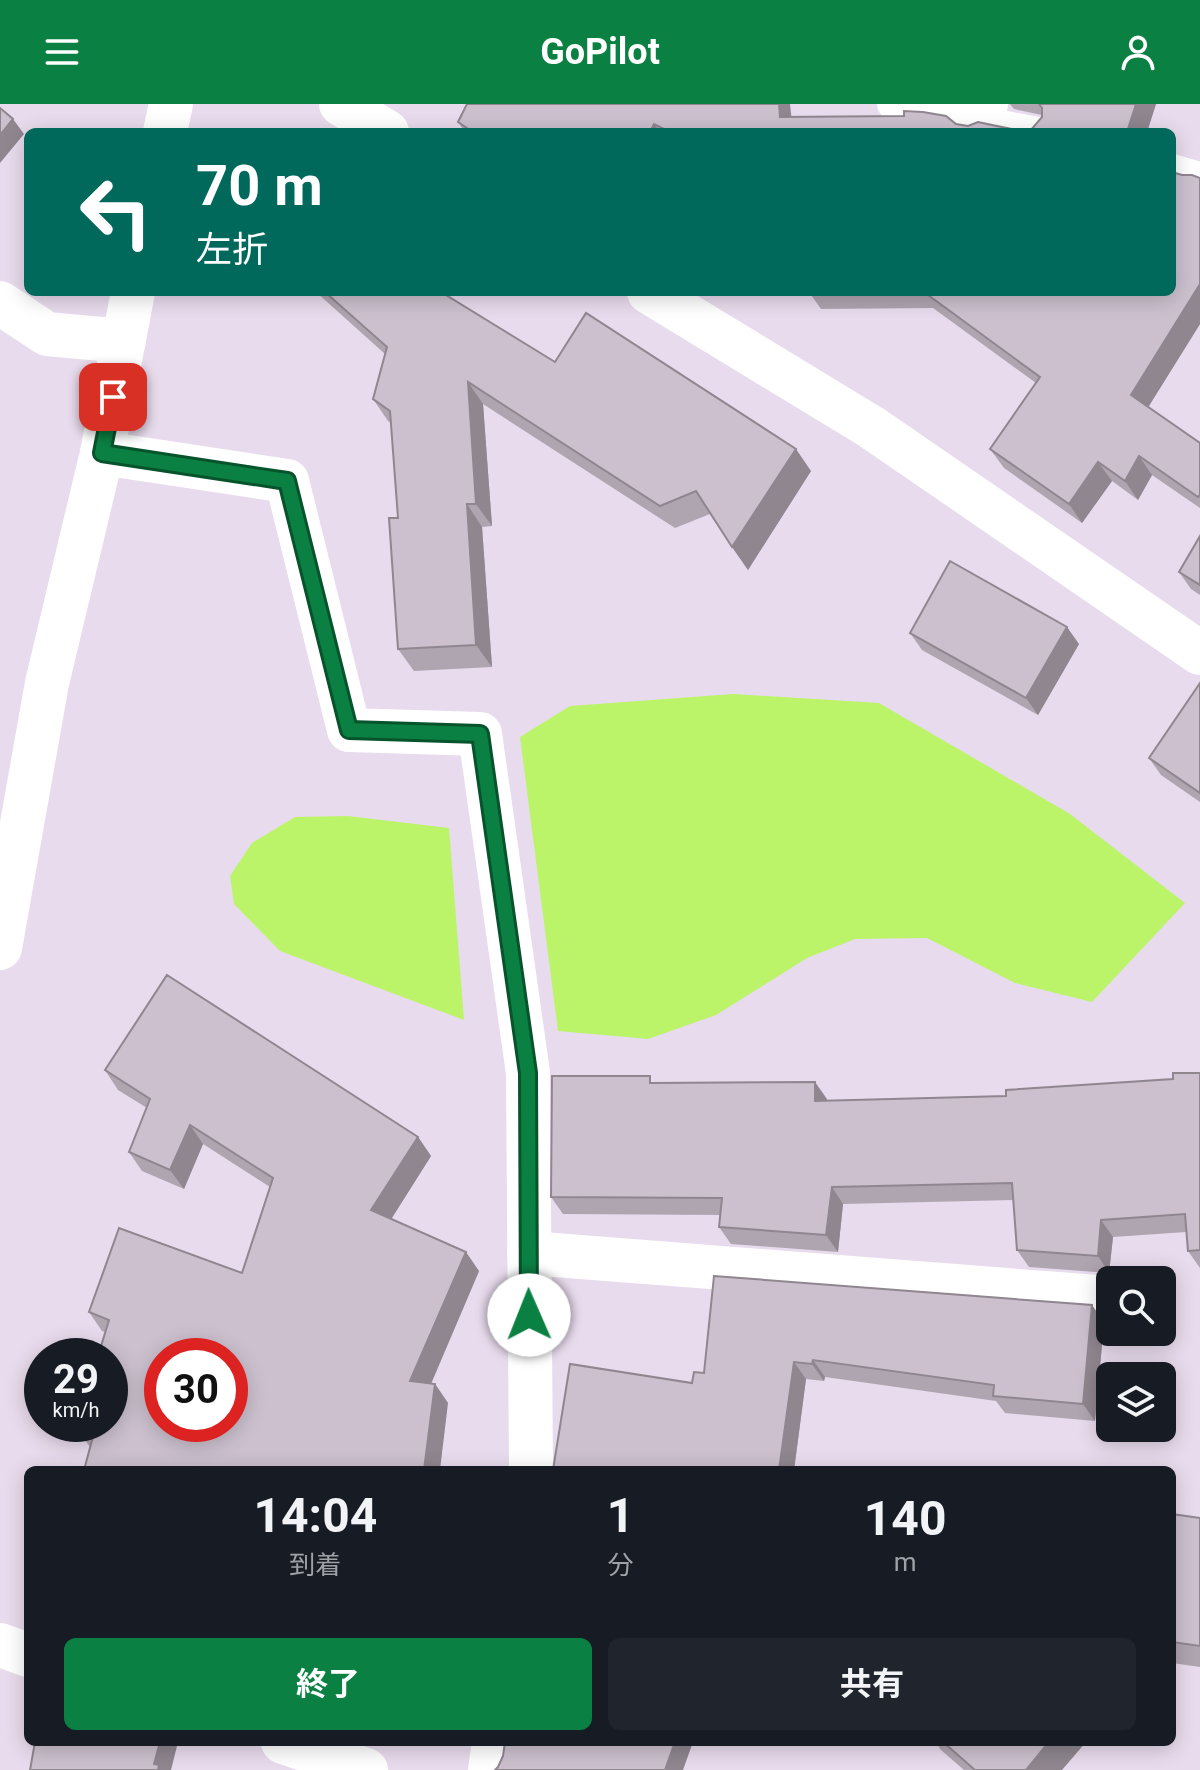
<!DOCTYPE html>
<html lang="ja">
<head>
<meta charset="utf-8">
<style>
  :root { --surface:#171b24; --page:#20242c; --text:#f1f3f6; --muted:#9ea1a6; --accent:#0b8043 }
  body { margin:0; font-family:Roboto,"Noto Sans JP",sans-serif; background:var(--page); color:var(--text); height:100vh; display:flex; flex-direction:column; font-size:30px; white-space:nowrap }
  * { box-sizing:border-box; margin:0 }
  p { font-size:26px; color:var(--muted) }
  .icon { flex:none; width:44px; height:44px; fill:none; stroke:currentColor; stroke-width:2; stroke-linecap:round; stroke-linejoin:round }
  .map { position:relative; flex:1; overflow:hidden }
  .details { position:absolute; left:24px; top:1362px; width:1152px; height:280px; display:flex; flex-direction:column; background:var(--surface); border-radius:12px; box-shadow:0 4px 20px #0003 }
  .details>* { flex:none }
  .guide { position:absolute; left:24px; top:24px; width:1152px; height:168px; border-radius:12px; box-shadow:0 4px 20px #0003; background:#00695c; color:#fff; overflow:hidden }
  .tools { position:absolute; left:1096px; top:1162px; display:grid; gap:16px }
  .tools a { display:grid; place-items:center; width:80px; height:80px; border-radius:12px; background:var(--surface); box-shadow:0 4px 20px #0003; font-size:40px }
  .speed { position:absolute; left:24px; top:1234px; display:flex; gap:16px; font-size:40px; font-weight:700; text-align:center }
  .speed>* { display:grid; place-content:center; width:104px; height:104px; border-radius:50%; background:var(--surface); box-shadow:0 4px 20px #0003; line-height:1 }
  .speed small { font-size:20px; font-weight:400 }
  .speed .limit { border:12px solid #d22; background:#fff; color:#111 }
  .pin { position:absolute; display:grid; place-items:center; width:68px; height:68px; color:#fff; margin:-34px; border-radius:16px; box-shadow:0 4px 12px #0006 }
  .me { position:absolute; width:88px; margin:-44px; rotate:359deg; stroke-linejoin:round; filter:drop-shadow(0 0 6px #0008) }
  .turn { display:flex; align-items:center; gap:28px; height:168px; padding:0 40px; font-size:36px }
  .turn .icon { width:104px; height:104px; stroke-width:2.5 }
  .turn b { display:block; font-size:56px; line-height:68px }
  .eta { display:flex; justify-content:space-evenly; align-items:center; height:136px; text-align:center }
  .eta b { font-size:48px; font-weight:700; line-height:56px }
  .button { display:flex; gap:16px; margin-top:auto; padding:16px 40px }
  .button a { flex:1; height:92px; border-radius:12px; background:var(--accent); color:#fff; font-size:32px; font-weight:700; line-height:92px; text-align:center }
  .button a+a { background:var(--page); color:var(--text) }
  header { display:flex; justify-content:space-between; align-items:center; height:104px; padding:0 40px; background:var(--accent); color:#fff; font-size:36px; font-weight:700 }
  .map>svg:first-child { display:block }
</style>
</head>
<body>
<header><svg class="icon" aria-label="menu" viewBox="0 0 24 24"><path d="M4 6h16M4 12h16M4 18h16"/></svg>GoPilot<svg class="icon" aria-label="person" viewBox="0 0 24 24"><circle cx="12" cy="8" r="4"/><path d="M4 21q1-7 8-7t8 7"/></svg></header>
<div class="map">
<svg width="1200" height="1666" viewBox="0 0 1200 1666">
  <rect width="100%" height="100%" fill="#e8dbed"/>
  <!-- water -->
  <g fill="#bbf469">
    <path d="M733,590L879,599L1070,710L1185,799L1092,898L1015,879L927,834L855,835L807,854L716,911L648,935L558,927L520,633L570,602Z"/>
    <path d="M348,712L449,724L464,916L280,847L234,800L230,772L252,739L295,713Z"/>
  </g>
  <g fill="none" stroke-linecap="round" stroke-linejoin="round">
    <!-- lane -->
    <g stroke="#fff" stroke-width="30">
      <path d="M892,0L1038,28"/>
      <path d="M1172,65L1200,73"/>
    </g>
    <!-- street -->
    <g stroke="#fff" stroke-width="44">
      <path d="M341,0L387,28"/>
      <path d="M979,16L986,0"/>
      <path d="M649,188L871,323L1200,549"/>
      <path d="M0,199L47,230L124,237"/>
      <path d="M102,349L287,377L349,626L480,630L528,969L531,1366"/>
      <path d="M529,1149L1110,1194"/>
      <path d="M0,1541L28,1551"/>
      <path d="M283,1638L366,1666"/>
      <path d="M490,1666L494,1638"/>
    </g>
    <!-- secondary -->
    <g stroke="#fff" stroke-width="44">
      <path d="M165,28L171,0"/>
      <path d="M0,844L47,579L102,349L133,188"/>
    </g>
  </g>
  <!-- wall -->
  <g fill="#afa5b1">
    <path d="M1010,0H1156L1147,28H465L458,18L791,12L956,20L1021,27L1031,26L1042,13V11L1014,5Z"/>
    <path d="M1182,71L1200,74V220L1148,303L1200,339V404L1152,371L1138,396L1112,377L1082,419L1004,364L990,345L1036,279L933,204L821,205L809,188H1172Z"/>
    <path d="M316,188H441L555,258L811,367L748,466L710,410L675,424L483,300L492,422L482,423L492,563L414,567L398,545V414L391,319L388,317L373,295L385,250Z"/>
    <path d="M1200,432V491L1191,485L1179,468Z"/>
    <path d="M910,529L1079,540L1038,611L922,546Z"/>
    <path d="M1200,579V698L1161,671L1149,654Z"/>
    <path d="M105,966L418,1033L431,1052L391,1115L479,1167L431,1280H435L448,1299L90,1343L76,1324L105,1228L102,1227L89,1208L242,1169L270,1083L203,1040L184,1085L142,1067L129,1048L147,1004L118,986Z"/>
    <path d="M1200,969V1164L1188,1147L1186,1128L1113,1133L1109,1169L1029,1163L1017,1146L1013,1096L843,1100L838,1148L731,1140L719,1123L720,1111L563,1110L551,1093L655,979L827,995V997L1006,992L1173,975Z"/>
    <path d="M1092,1201L1104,1219L1095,1317L1005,1309L996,1297L825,1273L824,1277L806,1275L794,1366H553L692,1279L704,1269Z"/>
    <path d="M1172,1410L1200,1414V1563L1172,1559Z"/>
    <path d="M935,1638H943L1062,1666H964L941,1646Z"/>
  </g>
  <!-- shaded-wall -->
  <g fill="#8f8690">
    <path d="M779,0H790L793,28L780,13Z"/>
    <path d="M1136,0H1156L1147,28H1127Z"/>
    <path d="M13,15L24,30L0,59V31Z"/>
    <path d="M654,20L660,28H650Z"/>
    <path d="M1200,180V220L1144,310L1131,291Z"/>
    <path d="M468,278L483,300L492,422L476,400Z"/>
    <path d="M796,345L811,367L748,466L732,443Z"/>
    <path d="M1139,352L1152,371L1138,396L1125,377Z"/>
    <path d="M1098,358L1112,377L1082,419L1069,400Z"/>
    <path d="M467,400L482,423L492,563L476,541Z"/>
    <path d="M1067,523L1079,540L1038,611L1026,594Z"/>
    <path d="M815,978L827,995V1014L815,997Z"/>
    <path d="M190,1021L203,1040L184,1085L170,1066Z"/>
    <path d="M418,1033L431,1052L385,1125L371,1106Z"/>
    <path d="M832,1083L843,1100L838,1148L826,1131Z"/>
    <path d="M1101,1116L1113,1133L1109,1169L1098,1152Z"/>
    <path d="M466,1148L479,1167L424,1296L410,1277Z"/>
    <path d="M1092,1201L1104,1219L1095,1317L1083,1300Z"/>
    <path d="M813,1256L825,1273L824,1277L812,1260Z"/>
    <path d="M794,1258L806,1275L794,1366H779Z"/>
    <path d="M435,1280L448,1299L440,1366H424Z"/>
    <path d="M160,1638H178L171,1666H158L154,1660Z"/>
    <path d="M675,1638H693L683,1666H665Z"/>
    <path d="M1049,1638H1086L1062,1666H1026Z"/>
  </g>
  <!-- building -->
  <g fill="#ccc0ce" stroke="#8f8690" stroke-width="2" fill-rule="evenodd">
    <path d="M467,0H779L780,13L904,12V7L923,8L946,12L956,20L968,22L978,18L1021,27L1031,26L1042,13V4L1039,0H1136L1127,28H670L654,20L650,28H473L458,18Z"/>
    <path d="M0,4L13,15L0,31Z"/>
    <path d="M1172,68L1182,71H1192L1200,74V180L1131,291L1200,339V391L1198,393L1139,352L1125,377L1098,358L1069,400L990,345L1040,273L924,188H1172Z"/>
    <path d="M325,188H441L555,258L586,209L796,345L732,443L696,387L660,402L468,278L476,400H467L476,541L398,545L389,414H398L390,307L373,295L387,243Z"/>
    <path d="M1200,432V481L1179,468Z"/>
    <path d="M950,457L1067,523L1026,594L910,529Z"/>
    <path d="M1200,579V689L1149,654Z"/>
    <path d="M167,871L418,1033L371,1106L466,1148L410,1277L435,1280L424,1366H84L94,1329L76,1324L77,1320H110V1252H98L109,1216L89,1208L119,1124L242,1169L273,1074L190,1021L170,1066L129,1048L150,995L105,966ZM162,1252H230V1320H162Z"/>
    <path d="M1173,969H1200V1146L1188,1147L1185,1110L1101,1116L1098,1152L1017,1146L1012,1079L832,1083L826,1131L719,1123L722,1094L551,1093L552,972H650V979L815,978V997L1006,992V986L1173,975Z"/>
    <path d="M714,1172L1092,1201L1083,1300L993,1292L994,1281L813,1256L812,1260L794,1258L779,1366H553L570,1260L692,1279L694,1268L704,1269Z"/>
    <path d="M1172,1410L1200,1414V1542L1172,1538Z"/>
    <path d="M35,1638H160L154,1660L159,1661L158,1666H30Z"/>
    <path d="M505,1638H675L665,1666H495L498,1663L503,1652Z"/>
    <path d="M943,1638H1049L1026,1666H975Z"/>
  </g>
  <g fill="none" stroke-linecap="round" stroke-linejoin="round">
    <!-- route casing -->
    <g stroke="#07532c" stroke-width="20">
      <path id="route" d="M113,293L102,349L287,377L349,626L480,630L528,969L529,1211"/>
    </g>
    <!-- route -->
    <use href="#route" stroke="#0b8043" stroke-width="14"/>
  </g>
</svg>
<div class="tools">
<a><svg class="icon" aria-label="search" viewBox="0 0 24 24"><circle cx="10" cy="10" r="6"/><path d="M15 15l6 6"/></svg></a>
<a><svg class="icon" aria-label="layers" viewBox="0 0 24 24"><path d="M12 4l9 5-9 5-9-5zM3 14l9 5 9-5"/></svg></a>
</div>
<div class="speed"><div>29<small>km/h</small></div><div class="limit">30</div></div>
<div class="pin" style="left:113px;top:293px;background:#d93025"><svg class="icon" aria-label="arrive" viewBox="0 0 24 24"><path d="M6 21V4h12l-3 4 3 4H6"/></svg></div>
<svg class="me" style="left:529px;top:1211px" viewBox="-20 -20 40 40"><circle r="19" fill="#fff"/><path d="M0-13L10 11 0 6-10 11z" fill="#0b8043"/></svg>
<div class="guide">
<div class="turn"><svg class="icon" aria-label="left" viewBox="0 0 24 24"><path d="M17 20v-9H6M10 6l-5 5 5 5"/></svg><div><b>70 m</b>左折</div></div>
</div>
<section class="details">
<div class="eta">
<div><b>14:04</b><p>到着</p></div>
<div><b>1</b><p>分</p></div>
<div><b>140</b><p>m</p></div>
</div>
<div class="button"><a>終了</a><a>共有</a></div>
</section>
</div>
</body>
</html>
